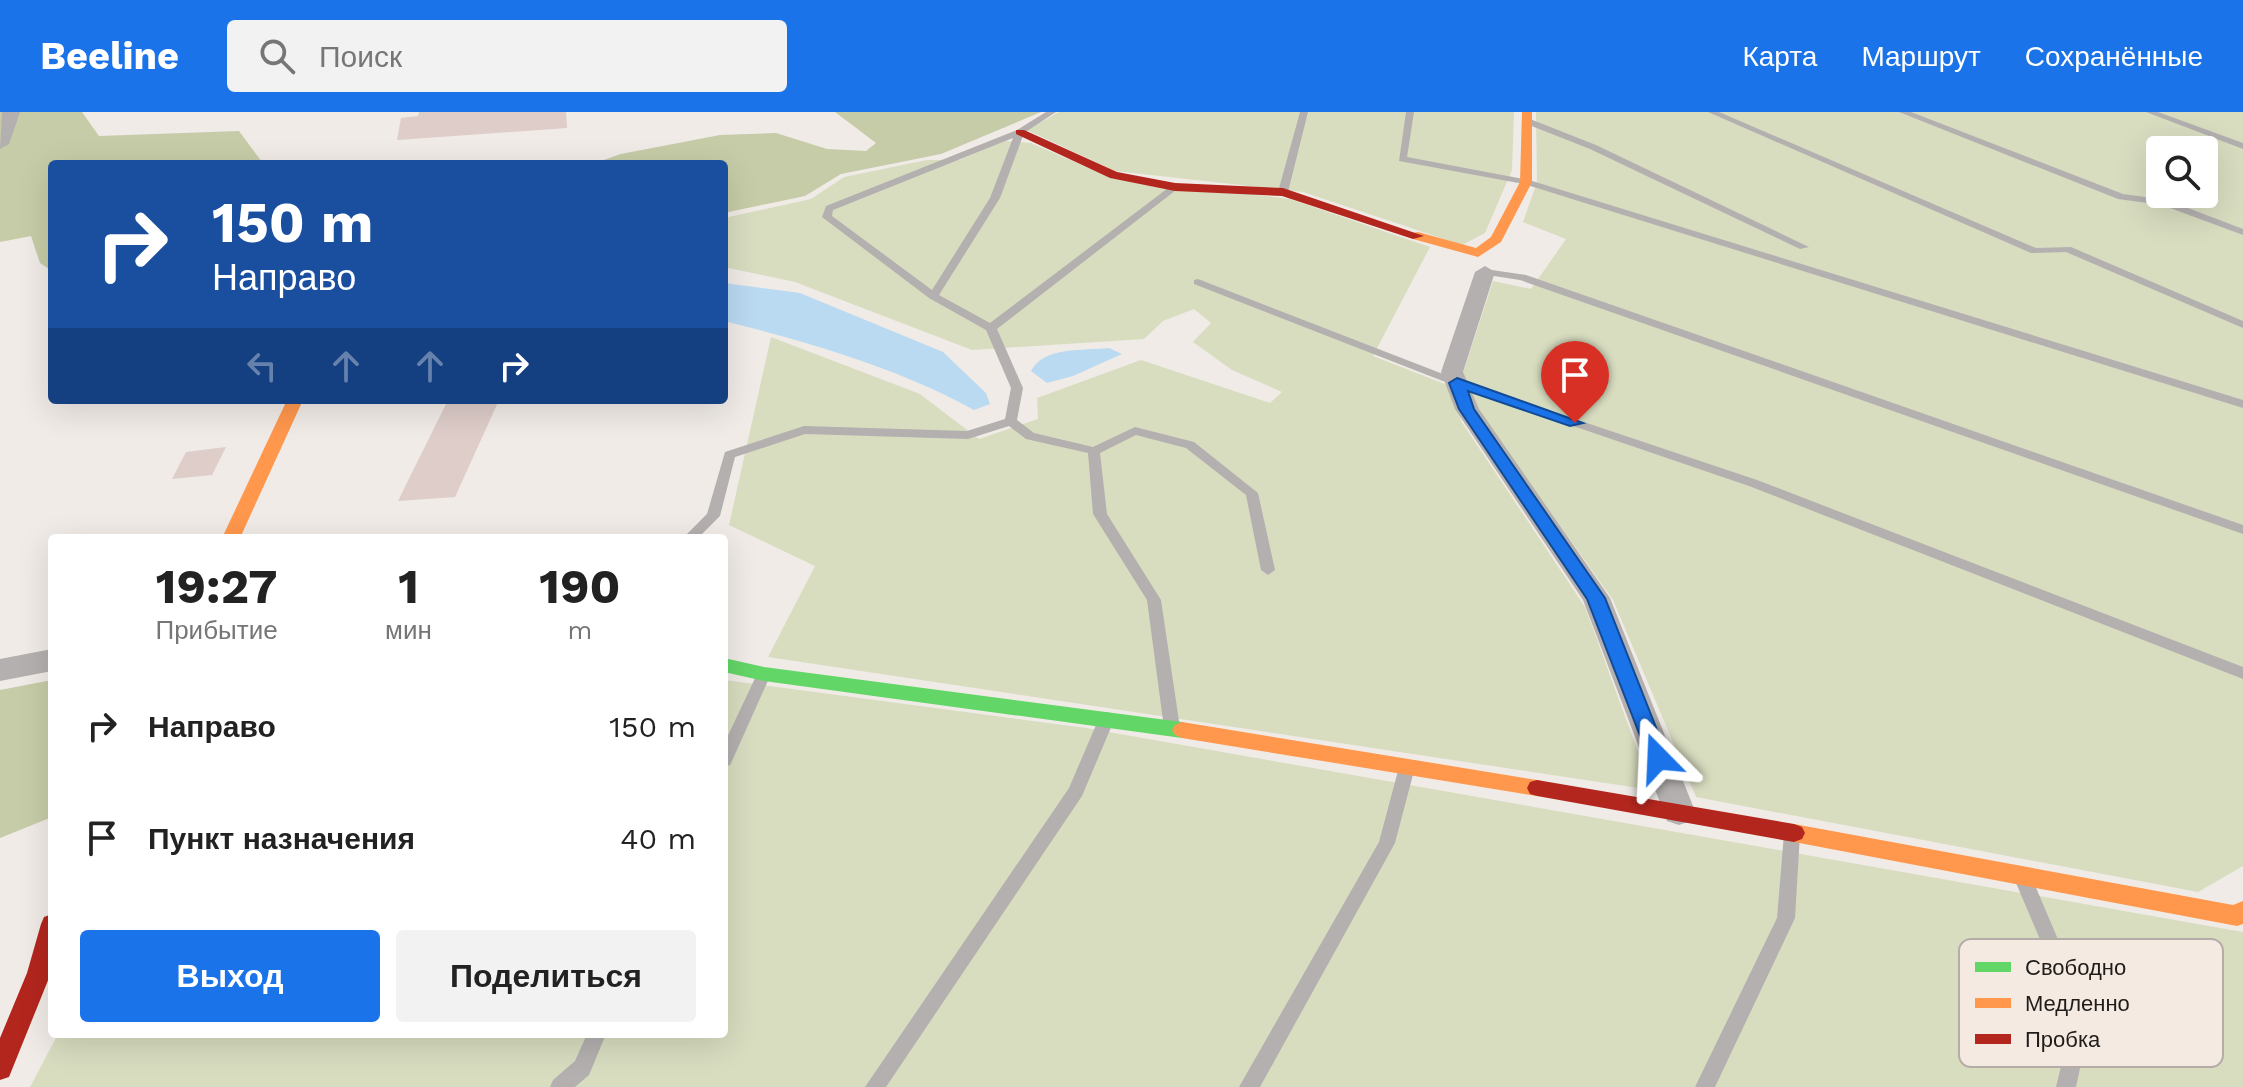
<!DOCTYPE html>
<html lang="ru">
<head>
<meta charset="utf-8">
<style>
  :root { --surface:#fff; --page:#f2f2f2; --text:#222; --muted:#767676; --accent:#1a73e8 }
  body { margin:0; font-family:"Work Sans",sans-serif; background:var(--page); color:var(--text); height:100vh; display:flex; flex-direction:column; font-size:30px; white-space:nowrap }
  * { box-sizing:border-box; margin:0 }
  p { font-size:26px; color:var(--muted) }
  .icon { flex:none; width:44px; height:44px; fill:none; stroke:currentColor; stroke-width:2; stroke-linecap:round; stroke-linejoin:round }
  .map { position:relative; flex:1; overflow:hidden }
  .details { position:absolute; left:48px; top:422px; width:680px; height:504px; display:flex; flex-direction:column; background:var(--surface); border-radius:8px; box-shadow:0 8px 32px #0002 }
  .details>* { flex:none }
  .guide { position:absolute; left:48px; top:48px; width:680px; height:244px; border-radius:8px; box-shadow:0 8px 32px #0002; background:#1a4fa0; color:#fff; overflow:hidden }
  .fabs { position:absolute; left:2146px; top:24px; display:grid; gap:16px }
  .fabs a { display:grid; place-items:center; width:72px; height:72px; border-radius:8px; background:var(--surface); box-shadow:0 8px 32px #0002; font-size:40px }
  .pin { position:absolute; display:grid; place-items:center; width:68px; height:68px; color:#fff; margin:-82px -34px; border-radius:50% 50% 50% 0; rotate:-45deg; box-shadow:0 0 8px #0007 }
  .pin .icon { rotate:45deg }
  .me { position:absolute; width:88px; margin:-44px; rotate:339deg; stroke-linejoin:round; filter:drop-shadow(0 0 6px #0008) }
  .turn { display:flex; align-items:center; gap:28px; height:168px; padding:0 32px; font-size:36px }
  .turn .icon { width:104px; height:104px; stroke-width:2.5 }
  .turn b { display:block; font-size:56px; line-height:68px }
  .lanes { display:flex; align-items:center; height:76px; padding:0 32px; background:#0003; justify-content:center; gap:40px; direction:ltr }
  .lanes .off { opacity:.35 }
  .eta { display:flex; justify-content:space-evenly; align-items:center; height:136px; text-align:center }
  .eta b { font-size:48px; font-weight:700; line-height:56px }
  .primary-button { display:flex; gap:16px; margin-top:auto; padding:16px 32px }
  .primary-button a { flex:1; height:92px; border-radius:8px; background:var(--accent); color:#fff; font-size:32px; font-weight:700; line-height:92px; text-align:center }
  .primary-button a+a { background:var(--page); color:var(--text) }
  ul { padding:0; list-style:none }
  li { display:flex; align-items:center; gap:24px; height:112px; padding:0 32px }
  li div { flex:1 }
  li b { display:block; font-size:30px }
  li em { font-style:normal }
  header { display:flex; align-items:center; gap:48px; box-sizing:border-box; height:112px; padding:0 40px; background:var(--accent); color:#fff }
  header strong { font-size:38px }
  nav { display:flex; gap:44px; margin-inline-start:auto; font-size:28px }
  .search { width:560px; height:72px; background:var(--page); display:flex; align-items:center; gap:20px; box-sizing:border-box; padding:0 28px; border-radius:8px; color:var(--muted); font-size:30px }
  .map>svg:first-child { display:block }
</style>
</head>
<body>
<header>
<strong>Beeline</strong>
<div class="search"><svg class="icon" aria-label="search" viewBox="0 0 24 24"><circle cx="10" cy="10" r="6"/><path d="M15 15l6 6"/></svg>Поиск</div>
<nav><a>Карта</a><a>Маршрут</a><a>Сохранённые</a></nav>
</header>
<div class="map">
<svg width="2243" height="975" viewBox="0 0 2243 975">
  <rect width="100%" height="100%" fill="#f0ebe6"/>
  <!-- green -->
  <g fill="#d8ddc0" fill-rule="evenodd">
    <path d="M1059,0H1514L1512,58L1485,121L1462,133L1303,80L1115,59L1027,18Z"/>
    <path d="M1536,0H2243V754L2198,780L1696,685L1613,488L1477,297L1463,261L1493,169L1531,177L1566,127L1523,110L1537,70ZM2160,38H2204V82H2160Z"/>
    <path d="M1005,29L1031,31L1109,65L1290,87L1430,135L1373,244L1450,274L1461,309L1585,495L1652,678L768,545L815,454L729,413L771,225L920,282L979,327L1038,307L1037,286L1141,248L1270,291L1282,280L1232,258L1193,230L1211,211L1194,197L1163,209L1144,227L972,238L795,170L724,155V106L811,87L844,65L927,48H959Z"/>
    <path d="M724,568L1086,616L2243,820V975H30L58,922H724Z"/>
  </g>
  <!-- forest -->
  <g fill="#c6cca7">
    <path d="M0,0H82L99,24L239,19L262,50L52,52V159L40,151L31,124L0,130Z"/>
    <path d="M835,0H1041L941,42L841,62L805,84L724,101V52H592L621,42L720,23L776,21L827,37L866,39L876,31Z"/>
    <path d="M52,568V705L0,726V578Z"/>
  </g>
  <!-- water -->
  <g fill="#badaf2">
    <path d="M724,171L800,181L943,240L986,281L990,292L974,298C898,256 808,230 724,209Z"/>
    <path d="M1109,236L1122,242L1073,264L1047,271L1031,259C1044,234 1083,239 1109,236Z"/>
  </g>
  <!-- building -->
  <g fill="#decdc9">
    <path d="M419,0H566L567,16L397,28L401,6L418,4Z"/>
    <path d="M448,288H499L455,385L398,389Z"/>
    <path d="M226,335L212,363L172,367L186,340Z"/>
  </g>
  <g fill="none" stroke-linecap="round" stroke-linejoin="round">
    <!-- lane -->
    <g fill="#b3b0af" fill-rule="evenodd">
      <path d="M1046,0H1056L1024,21L1000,86L939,183L990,211L1172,73L1180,75L997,217L1023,276L1017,308L1034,321L1093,335L1135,315L1194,330L1258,381L1275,458L1268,463L1261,458L1246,383L1186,336L1136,323L1100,341L1107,402L1161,488L1180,616L1177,620L1172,622L1167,620L1164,616L1147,488L1093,402L1088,341L1026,327L1009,314L968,327L805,322L735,345L720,404L698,426H683L707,402L725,340L804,314L967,319L1005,307L1011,276L986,218L929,186L822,105L826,94L1017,18ZM1013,26L990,86L932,178L832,104L833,98Z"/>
      <path d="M1300,0H1308L1288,80L1283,83L1278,80Z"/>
      <path d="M1406,0H1414L1407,45L1529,68L2243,288V296L1524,72L1399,49Z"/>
      <path d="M1708,0H1719L2036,136L2071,135L2243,209V216L2066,140L2031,141Z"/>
      <path d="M1899,0H1911L2123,82L2167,88L2243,117V123L2162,93L2118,87Z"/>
      <path d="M2146,0H2158L2243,31V37Z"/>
      <path d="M1524,7H1530L1596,33L1809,135L1800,137L1590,37L1524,11Z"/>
      <path d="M1485,157L1526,163L2243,413V422L1520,168L1481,162L1480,160Z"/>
      <path d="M1198,167L1461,269L1757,368L2243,555V567L1749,374L1453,273L1194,172V168Z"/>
      <path d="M764,556L769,558L771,562L732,649L730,653L724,655V632L757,562L759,558Z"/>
      <path d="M1107,600L1112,602L1115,606L1082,684L886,975H865L1069,676L1099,606L1102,602Z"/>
      <path d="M1407,649L1413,650L1415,655L1395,731L1260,975H1239L1379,730L1399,655L1401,650Z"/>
      <path d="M1792,715L1798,717L1800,722L1795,806L1715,975H1695L1777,806L1784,722L1786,717Z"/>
      <path d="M2025,764L2031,766L2034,771L2091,905L2076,975H2056L2073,905L2016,771L2019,766Z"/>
      <path d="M587,922H606L589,963L575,975H550L553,968L575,949Z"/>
    </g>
    <!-- street -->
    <g fill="#b3b0af" fill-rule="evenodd">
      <path d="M2,0H20L9,32L0,37Z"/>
      <path d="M1485,154L1495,160L1463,260L1479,297L1610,486L1695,699L1691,709L1679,713L1667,709L1583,488L1455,297L1441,260L1475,160Z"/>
      <path d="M52,537V559L0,569V547Z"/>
    </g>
    <!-- fast -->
    <path fill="#63d668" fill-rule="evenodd" d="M724,546L764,555L1182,610L1189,613L1192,618L1189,623L1182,626L764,569L724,560Z"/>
    <!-- slow -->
    <g fill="#ff974d" fill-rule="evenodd">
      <path d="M1522,0H1532V70L1501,130L1478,145L1413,127V121L1418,120L1476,136L1491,125L1520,70Z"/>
      <path d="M287,288H303L240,426H222Z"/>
      <path d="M1182,610L1537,668L1544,670L1547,676L1544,682L1537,684L1182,626L1175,623L1172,618L1175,613Z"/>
      <path d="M1794,712L2233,793L2243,789V812L2237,814L1794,730L1786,727L1783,721L1786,715Z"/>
    </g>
    <!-- jam -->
    <g fill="#b3261e" fill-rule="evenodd">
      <path d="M1016,18H1024L1117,60L1175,71L1283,76L1424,124L1413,127L1282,84L1175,79L1110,66L1016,22Z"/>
      <path d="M1537,668L1794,712L1802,715L1805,721L1802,727L1794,730L1537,684L1530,682L1527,676L1530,670Z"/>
      <path d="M52,802L51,861L9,965L0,968V926L27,861L41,812L44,805Z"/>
    </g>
  </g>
  <!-- route -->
  <path fill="#1a73e8" stroke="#114b97" stroke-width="2" d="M1457,266L1583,311L1570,314L1468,279L1474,297L1605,486L1668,646L1665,652H1651L1587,487L1459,297L1449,271Z"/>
  <!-- legend -->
  <rect x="1959" y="827" width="264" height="128" rx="12" fill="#f4eae2" stroke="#b4aca6" stroke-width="2"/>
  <rect x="1975" y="850" width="36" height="10" fill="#63d668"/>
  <rect x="1975" y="886" width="36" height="10" fill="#ff974d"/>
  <rect x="1975" y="922" width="36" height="10" fill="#b3261e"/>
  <g font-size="22" fill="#1f1c19">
    <text x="2025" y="863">Свободно</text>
    <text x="2025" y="899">Медленно</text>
    <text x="2025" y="935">Пробка</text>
  </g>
</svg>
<div class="fabs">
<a><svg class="icon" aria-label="search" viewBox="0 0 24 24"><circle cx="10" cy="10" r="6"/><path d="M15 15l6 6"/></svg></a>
</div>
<div class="pin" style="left:1575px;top:311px;background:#d93025"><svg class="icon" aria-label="arrive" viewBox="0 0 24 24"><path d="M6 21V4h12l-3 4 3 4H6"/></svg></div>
<svg class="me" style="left:1658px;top:646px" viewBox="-20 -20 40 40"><path d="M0-17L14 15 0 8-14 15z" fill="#1a73e8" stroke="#fff" stroke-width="4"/></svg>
<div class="guide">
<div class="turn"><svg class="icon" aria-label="right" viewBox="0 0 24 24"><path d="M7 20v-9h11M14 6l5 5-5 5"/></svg><div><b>150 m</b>Направо</div></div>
<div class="lanes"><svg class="icon off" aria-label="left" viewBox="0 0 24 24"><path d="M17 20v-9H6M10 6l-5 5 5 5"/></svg><svg class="icon off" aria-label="ahead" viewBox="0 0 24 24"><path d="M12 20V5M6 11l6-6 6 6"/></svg><svg class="icon off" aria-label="ahead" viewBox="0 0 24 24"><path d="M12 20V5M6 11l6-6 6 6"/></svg><svg class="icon" aria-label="right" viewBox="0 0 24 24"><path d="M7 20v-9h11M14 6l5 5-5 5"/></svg></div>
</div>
<section class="details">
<div class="eta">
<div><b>19:27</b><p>Прибытие</p></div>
<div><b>1</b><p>мин</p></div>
<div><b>190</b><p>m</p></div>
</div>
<ul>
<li><svg class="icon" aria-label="right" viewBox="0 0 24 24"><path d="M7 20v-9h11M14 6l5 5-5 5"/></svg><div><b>Направо</b></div><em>150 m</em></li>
<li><svg class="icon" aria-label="arrive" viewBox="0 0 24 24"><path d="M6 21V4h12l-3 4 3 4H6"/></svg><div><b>Пункт назначения</b></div><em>40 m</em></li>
</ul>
<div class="primary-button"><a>Выход</a><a>Поделиться</a></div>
</section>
</div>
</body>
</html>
